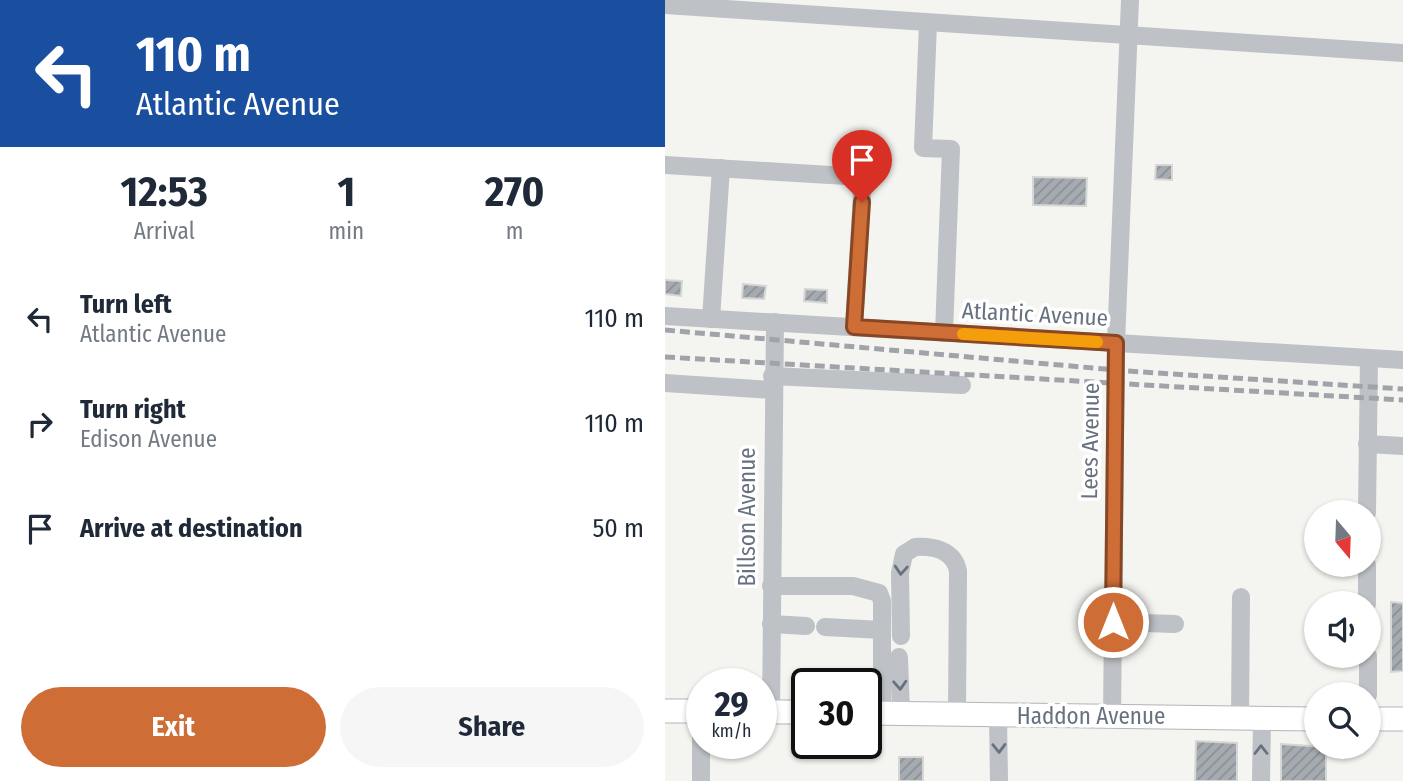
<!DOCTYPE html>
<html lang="en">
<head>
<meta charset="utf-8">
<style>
  :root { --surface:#fff; --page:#f6f6f7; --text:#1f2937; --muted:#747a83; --accent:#cf6d37 }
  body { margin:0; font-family:"Fira Sans Condensed",sans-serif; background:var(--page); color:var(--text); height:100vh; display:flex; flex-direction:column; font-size:26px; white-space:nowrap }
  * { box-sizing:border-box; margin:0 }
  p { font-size:23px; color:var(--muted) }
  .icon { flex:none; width:38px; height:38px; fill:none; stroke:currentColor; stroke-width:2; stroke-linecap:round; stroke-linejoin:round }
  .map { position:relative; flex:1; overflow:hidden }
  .side { display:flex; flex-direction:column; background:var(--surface); width:665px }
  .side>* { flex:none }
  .guide { background:#1a4fa0; color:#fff; overflow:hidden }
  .needle { width:46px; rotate:161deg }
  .tools { position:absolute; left:639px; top:500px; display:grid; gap:14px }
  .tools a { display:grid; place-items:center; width:77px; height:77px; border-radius:50%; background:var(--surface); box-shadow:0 2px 5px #0004; font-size:35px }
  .speed { position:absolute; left:21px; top:668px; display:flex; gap:14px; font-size:35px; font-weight:700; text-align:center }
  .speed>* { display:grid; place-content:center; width:91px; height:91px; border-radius:50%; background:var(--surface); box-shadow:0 2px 5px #0004; line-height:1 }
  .speed small { font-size:18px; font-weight:400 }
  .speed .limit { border:4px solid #111; border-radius:10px; background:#fff; color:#111 }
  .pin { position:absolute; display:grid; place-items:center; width:60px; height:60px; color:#fff; margin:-72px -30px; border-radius:50% 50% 50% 0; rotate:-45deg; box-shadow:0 0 7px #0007 }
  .pin .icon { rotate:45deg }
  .me { position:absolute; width:77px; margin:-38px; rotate:0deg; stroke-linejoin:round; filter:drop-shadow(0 0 5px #0008) }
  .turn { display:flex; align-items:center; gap:24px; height:147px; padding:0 21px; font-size:32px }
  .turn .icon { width:91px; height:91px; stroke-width:2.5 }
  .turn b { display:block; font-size:49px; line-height:60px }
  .eta { display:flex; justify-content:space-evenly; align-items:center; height:119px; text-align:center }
  .eta b { font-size:42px; font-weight:700; line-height:49px }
  .button { display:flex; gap:14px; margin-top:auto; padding:14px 21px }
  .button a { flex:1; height:80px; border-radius:42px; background:var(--accent); color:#fff; font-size:28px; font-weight:700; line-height:80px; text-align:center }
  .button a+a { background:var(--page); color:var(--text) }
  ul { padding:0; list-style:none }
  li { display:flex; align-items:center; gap:21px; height:105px; padding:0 21px }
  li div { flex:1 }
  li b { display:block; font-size:26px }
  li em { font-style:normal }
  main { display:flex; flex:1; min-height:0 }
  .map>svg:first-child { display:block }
</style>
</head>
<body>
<main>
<section class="side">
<div class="guide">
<div class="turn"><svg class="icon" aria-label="left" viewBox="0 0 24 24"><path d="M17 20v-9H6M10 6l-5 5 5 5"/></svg><div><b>110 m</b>Atlantic Avenue</div></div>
</div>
<div class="eta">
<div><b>12:53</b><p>Arrival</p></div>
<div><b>1</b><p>min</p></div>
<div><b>270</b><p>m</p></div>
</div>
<ul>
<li><svg class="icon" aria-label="left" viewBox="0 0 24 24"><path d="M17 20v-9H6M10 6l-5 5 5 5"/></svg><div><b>Turn left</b><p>Atlantic Avenue</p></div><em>110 m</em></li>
<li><svg class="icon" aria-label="right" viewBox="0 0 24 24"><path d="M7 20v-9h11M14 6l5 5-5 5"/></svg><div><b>Turn right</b><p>Edison Avenue</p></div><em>110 m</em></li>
<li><svg class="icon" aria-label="arrive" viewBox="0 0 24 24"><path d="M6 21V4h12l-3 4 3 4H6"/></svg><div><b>Arrive at destination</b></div><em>50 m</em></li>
</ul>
<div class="button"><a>Exit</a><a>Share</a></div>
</section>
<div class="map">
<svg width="738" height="781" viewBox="0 0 738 781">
  <defs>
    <pattern id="building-hatch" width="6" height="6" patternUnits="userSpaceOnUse" patternTransform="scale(1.75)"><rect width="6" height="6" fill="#a6abb1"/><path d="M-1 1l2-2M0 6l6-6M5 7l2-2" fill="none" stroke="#8b9095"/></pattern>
  </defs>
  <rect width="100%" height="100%" fill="#f4f4f1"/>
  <!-- building -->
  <g fill="url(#building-hatch)" stroke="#d6d6d4" stroke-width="2">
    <path d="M491,165H507V180L490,179Z"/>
    <path d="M368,177L422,178L421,206L368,205Z"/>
    <path d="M0,280L17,281L16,296L0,294Z"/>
    <path d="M78,284L101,286L99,299L77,298Z"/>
    <path d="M140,289L162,290V303L139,301Z"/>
    <path d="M726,602L738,603V671L726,672Z"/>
    <path d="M531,741L572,743V781H530Z"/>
    <path d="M616,744L661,747V781H616Z"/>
    <rect x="234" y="757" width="24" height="24"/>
  </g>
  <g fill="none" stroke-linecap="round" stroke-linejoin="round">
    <!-- major casing -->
    <g stroke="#b2b5b9" stroke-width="25">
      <g id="major">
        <path d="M0,711H37"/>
        <path d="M96,712H142"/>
        <path d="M201,713L651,719"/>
        <path d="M704,719H738"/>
      </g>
    </g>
    <!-- minor -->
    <g stroke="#bec1c5" stroke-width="18">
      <path d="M0,5L738,53"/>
      <path d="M263,24L258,148L286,149L279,333"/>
      <path d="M0,165L198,177L189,327"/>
      <path d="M0,316L738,360"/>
      <path d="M46,319L56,168"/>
      <path d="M107,376L297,385"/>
      <path d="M0,383L107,390"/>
      <path d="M702,444L738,446"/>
      <path d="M702,513L704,358"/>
      <path d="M702,565V604"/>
      <path d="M106,586H188L214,593L217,601V714"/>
      <path d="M448,622L510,624"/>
      <path d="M106,624L141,626"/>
      <path d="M160,627L217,630"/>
      <path d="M236,636L235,573L239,554L250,547C268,546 289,550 293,571L292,715"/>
      <path d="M703,656V695"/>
      <path d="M234,657L236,714"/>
      <path d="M36,711V781"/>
      <path d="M106,712L110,322"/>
      <path d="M333,716L334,781"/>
      <path d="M447,716L451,343L465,0"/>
      <path d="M575,718L576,597"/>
      <path d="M596,781L597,718"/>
    </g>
    <!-- major -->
    <use href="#major" stroke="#fff" stroke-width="23"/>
    <!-- rail -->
    <g stroke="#a0a4aa" stroke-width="5" stroke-dasharray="10 5" stroke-linecap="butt">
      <path d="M0,330L462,371L738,389"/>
      <path d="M0,357L738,400"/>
    </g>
  </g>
  <!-- one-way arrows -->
  <defs><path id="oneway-chevron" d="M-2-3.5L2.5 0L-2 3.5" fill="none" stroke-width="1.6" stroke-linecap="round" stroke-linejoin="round" transform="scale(1.75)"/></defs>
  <g stroke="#67717f">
    <use href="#oneway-chevron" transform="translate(236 570) rotate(94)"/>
    <use href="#oneway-chevron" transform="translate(235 685) rotate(87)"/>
    <use href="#oneway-chevron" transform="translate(334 748) rotate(89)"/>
    <use href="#oneway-chevron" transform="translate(596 750) rotate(-90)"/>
  </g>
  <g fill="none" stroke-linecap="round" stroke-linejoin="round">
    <!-- route casing -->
    <g stroke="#874724" stroke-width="18">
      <path id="route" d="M197,202L189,327L451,343L448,622"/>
    </g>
    <!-- route -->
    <use href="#route" stroke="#cf6d37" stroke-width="12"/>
    <!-- slow -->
    <path stroke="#f59e0b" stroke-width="12" d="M298,334L432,342"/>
  </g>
  <g text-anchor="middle" stroke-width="7" stroke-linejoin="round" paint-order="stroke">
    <!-- street labels -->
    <g font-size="23" fill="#67717f" stroke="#fff">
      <text transform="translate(370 314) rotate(3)" y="8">Atlantic Avenue</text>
      <text transform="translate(425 441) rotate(-89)" y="8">Lees Avenue</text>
      <text transform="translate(82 517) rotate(-90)" y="8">Billson Avenue</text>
      <text x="426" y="724">Haddon Avenue</text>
    </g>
  </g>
</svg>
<div class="tools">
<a><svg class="needle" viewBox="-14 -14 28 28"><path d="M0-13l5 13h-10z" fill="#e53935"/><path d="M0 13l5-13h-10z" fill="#747a83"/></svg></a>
<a><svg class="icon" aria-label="sound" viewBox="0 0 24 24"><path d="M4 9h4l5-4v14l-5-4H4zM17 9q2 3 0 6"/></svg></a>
<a><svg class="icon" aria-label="search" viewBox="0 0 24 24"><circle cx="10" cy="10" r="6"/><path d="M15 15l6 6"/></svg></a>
</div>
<div class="speed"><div>29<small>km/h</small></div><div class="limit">30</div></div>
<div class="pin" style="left:197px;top:202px;background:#d93025"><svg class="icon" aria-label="arrive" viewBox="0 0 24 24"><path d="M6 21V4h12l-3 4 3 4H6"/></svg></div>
<svg class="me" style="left:448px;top:622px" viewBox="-20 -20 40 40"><circle r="17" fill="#cf6d37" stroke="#fff" stroke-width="3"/><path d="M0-11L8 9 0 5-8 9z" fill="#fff"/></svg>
</div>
</main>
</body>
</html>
